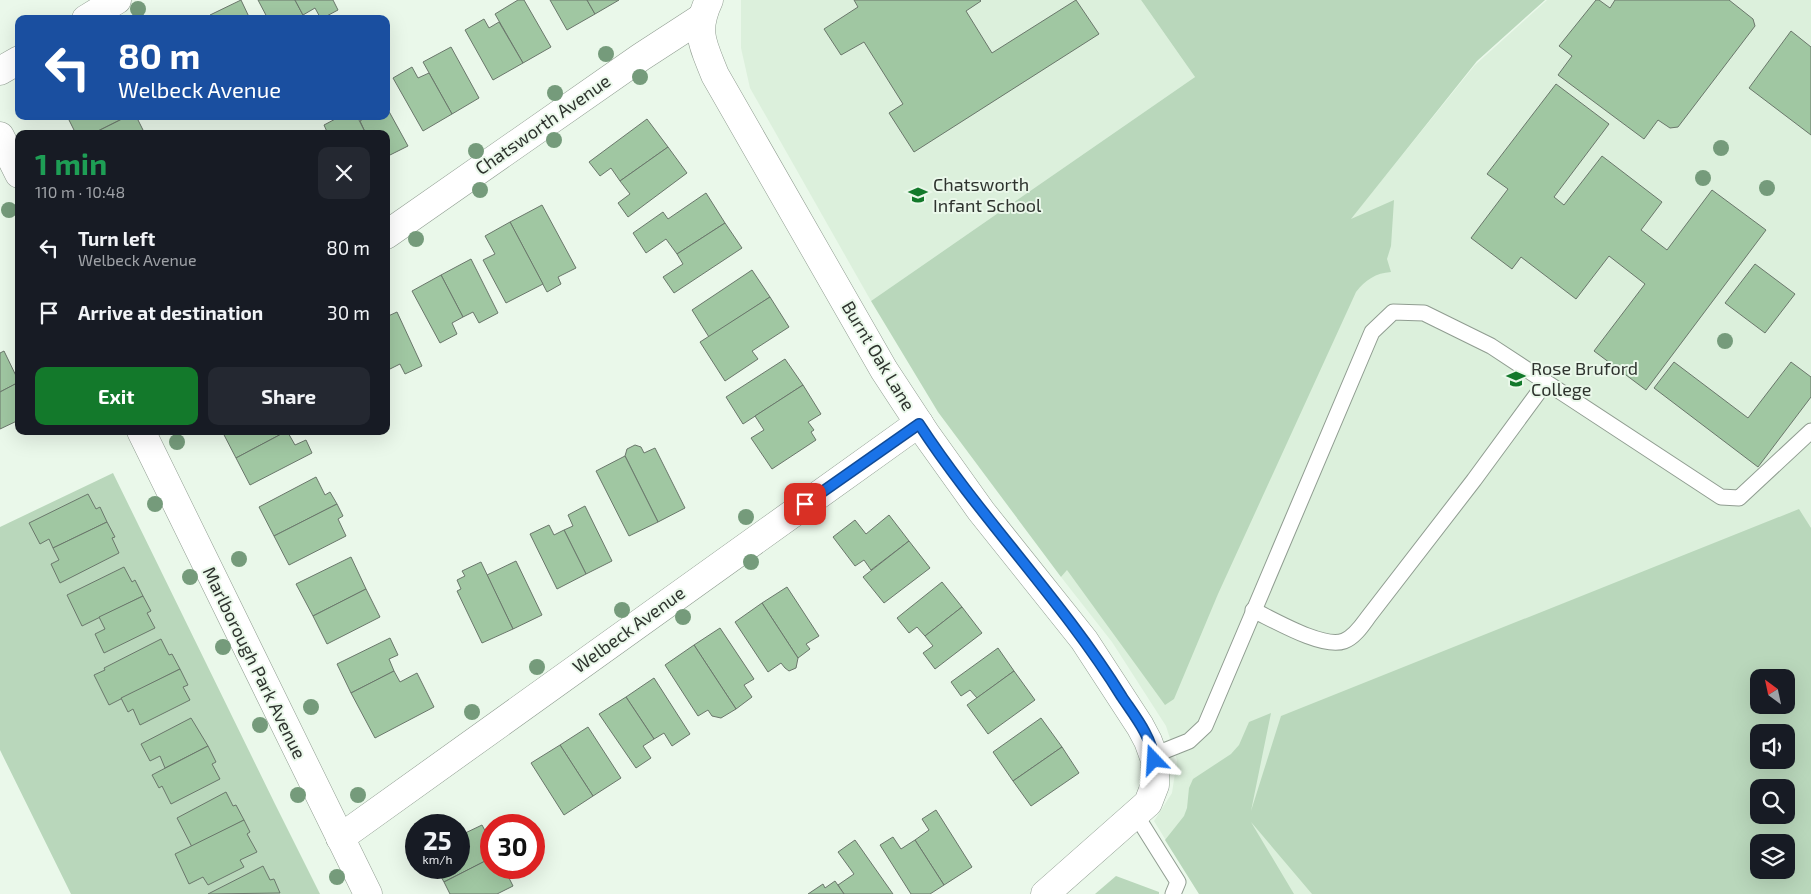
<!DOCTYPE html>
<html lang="en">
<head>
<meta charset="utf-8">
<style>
  :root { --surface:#171b24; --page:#242831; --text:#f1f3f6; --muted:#9ea1a6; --accent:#13792b }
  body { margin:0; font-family:"Exo 2",sans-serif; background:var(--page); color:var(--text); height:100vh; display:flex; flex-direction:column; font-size:19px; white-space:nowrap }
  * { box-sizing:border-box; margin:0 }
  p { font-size:16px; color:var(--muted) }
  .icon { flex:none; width:28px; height:28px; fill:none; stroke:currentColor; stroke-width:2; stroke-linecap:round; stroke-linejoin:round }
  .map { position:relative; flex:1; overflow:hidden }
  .drawer { position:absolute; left:15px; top:130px; width:375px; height:305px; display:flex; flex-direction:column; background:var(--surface); border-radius:10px; box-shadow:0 5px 20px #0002 }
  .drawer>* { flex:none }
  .top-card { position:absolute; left:15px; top:15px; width:375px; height:105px; border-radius:10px; box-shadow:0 5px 20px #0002; background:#1a4fa0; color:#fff; overflow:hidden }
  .needle { width:32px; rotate:327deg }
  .fabs { position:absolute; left:1750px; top:669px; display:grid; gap:10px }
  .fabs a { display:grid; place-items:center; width:45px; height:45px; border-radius:10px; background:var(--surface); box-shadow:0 5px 20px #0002; font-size:25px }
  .speed { position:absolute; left:405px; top:814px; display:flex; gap:10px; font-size:25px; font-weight:700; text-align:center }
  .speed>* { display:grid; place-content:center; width:65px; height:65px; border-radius:50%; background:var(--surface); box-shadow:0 5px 20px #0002; line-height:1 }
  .speed small { font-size:12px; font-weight:400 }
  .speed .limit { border:8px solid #d22; background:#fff; color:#111 }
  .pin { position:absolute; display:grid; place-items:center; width:42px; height:42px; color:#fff; margin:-21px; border-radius:10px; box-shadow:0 2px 8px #0006 }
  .me { position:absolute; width:55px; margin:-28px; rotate:340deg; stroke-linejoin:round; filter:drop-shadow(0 0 4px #0008) }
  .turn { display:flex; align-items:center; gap:18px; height:105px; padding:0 20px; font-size:22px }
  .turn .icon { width:65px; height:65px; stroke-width:2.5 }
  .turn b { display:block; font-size:35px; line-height:42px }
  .round { display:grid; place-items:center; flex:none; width:52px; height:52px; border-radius:10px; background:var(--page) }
  .summary { display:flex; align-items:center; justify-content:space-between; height:85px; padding:0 20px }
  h1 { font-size:30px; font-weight:700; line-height:38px; color:#1e9e55 }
  .primary-button { display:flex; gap:10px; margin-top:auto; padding:10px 20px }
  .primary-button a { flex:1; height:58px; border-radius:10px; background:var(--accent); color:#fff; font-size:20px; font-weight:700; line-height:58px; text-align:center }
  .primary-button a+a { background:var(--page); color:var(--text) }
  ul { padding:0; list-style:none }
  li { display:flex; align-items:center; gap:15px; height:65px; padding:0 20px }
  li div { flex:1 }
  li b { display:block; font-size:19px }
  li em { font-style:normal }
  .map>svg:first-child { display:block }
</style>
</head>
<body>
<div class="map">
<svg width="1811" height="894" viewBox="0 0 1811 894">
  <rect width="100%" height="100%" fill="#eaf8ea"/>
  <!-- built -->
  <g fill="#dcf0dc" fill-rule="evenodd">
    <path d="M741,0H1141L1195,77L871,301L750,88L741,48Z"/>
    <path d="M1547,0H1811V894H1199L1154,821L1172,793L1177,760L1166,726L1112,642L1061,577L1475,65ZM1759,678H1786V705H1759ZM1759,732H1786V760H1759ZM1759,788H1786V815H1759ZM1759,842H1786V870H1759Z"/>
  </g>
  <!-- green -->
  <g fill="#b9d7bb" fill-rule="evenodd">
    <path d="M1141,0H1545L1477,61L1351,219L1394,200L1391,246L1387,259L1391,272C1376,273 1365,280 1356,292L1218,594L1174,699L1165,705L1067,570L1061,577L938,412L871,301L1195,77Z"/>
    <path d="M113,473L275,804L320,894H71L0,750V527Z"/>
    <path d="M1799,509L1811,528V894H1312L1251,822L1294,894H1199L1165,840L1184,816L1187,808L1189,788L1193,779L1231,754L1239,745L1249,722L1271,713L1251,811L1281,716ZM1759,678H1786V705H1759ZM1759,732H1786V760H1759ZM1759,788H1786V815H1759ZM1786,842V870H1759V842Z"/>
    <path d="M1116,876L1159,892V894H1095Z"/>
  </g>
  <!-- building -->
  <g fill="#a0c7a2" stroke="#6a776b">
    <path d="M241,0L250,19H212L210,15Z"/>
    <path d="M258,0H295L305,19H268Z"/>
    <path d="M295,0H333L338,10L321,19L315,8L303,15Z"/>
    <path d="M518,0H524L551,47L523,63L495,14Z"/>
    <path d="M550,0H587L595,14L567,30Z"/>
    <path d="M587,0H619L595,14Z"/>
    <path d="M854,0H980L981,1L966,11L992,53L1076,0L1099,34L914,152L889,113L903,104L864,42L841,55L824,29L858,7Z"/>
    <path d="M1596,0H1599L1610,8L1615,0H1729L1753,19L1755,26L1678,127L1670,128L1658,120L1644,139L1558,75L1572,56L1559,46Z"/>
    <path d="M484,19L489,28L499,22L523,63L493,80L465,30Z"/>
    <path d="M1791,31L1811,47V135L1749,88Z"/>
    <path d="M451,47L479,98L452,114L423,62Z"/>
    <path d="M412,67L418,78L429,73L452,114L423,131L393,78Z"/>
    <path d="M1556,84L1609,124L1554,197L1564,205L1602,156L1662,202L1641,230L1667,250L1712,190L1766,230L1646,390L1594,351L1645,284L1609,256L1576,299L1521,257L1512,269L1471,238L1508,189L1487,174Z"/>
    <path d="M386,106L408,146L386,157V134H366L360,121L368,116H386Z"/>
    <path d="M67,116H128L92,134H76Z"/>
    <path d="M128,116H136L145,134H92Z"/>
    <path d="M341,116H357L366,134H328L324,125Z"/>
    <path d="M647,119L668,147L620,181L611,168L600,176L589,162Z"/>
    <path d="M668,147L687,173L628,217L618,203L630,194L620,181Z"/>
    <path d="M706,193L725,223L677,254L666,239L646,253L633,233L663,212L668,219Z"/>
    <path d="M542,205L576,268L558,277L561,284L547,292L510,222Z"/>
    <path d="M510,222L543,284L506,303L483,260L495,254L485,236Z"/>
    <path d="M725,223L742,248L674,293L663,277L683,264L677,254Z"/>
    <path d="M471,259L498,313L479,323L473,312L463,317L441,275Z"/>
    <path d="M1755,264L1795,294L1765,333L1725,303Z"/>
    <path d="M752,270L770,297L709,337L692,310Z"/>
    <path d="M441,275L463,317L452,323L457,334L440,343L412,291Z"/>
    <path d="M770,297L789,327L752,351L758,359L725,381L700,342Z"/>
    <path d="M397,312L422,366L405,374L400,364L388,370L386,366V317Z"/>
    <path d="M4,351L19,382L0,392V353Z"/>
    <path d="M785,359L803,385L743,424L726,397Z"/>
    <path d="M1674,362L1748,418L1791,362L1811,377V397L1758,467L1654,388Z"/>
    <path d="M19,382V420L0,429V392Z"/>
    <path d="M803,385L821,414L808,422L814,430L811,432L816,440L772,469L751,438L764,430L755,416Z"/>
    <path d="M222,431H287L236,458Z"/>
    <path d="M287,431L295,445L306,440L312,453L250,485L236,458Z"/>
    <path d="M635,445L641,447L644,453L655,448L685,508L658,522L625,456L627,449Z"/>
    <path d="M625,456L658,522L629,536L596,471Z"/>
    <path d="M316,477L325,495L330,492L337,504L274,536L259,507Z"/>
    <path d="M88,494L96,509L100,507L107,522L53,548L49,539L40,544L29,523Z"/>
    <path d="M337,504L343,516L338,519L346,536L289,565L274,536Z"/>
    <path d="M585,506L612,561L586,574L564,530L573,526L568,515Z"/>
    <path d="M889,515L909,541L871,570L864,560L855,566L833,537L855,520L866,534Z"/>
    <path d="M107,522L115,537L112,538L119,553L60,583L51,564L59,560L53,548Z"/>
    <path d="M549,525L554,535L564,530L586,574L557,589L530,534Z"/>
    <path d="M909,541L930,568L884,603L863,577Z"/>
    <path d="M351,557L366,589L313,616L296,584Z"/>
    <path d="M516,561L542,615L513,629L487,575Z"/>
    <path d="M481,562L513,629L482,643L457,591L461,589L457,580L465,576L462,571Z"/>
    <path d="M124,567L132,582L135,580L143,596L82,626L67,595Z"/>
    <path d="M942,582L962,607L925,636L917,627L909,633L897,618Z"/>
    <path d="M787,587L819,636L806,644L810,649L798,658L762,603Z"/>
    <path d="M366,589L380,617L327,644L313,616Z"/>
    <path d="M143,596L151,611L147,613L155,628L104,653L95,634L105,629L99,617Z"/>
    <path d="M762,603L798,658L796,668L789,671L785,668L781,663L768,672L735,622Z"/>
    <path d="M962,607L982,633L935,669L923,653L933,646L925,636Z"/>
    <path d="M720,628L754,679L744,685L752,697L736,709L694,645Z"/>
    <path d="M390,638L398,655L389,659L394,671L351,693L337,664Z"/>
    <path d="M161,639L169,655L172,654L180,669L109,705L94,675L105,670L104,668Z"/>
    <path d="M694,645L736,709L721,718L712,716L708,710L698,716L665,665Z"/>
    <path d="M998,648L1014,671L977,698L970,690L961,696L951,682Z"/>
    <path d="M180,669L188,685L183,687L190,700L140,725L133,709L128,712L121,698Z"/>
    <path d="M394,671L400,682L417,673L434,707L375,738L351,693Z"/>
    <path d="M1014,671L1035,700L988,734L967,705Z"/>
    <path d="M654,678L690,734L672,746L664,733L654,739L626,697Z"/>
    <path d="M626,697L654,739L643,746L651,758L636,768L599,714Z"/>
    <path d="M191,718L208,746L165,768L160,756L150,761L141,744Z"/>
    <path d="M1041,718L1062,747L1013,781L993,752Z"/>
    <path d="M588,727L621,778L593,796L560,745Z"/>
    <path d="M560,745L593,796L564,815L531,763Z"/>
    <path d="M208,746L216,762L212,764L220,779L171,804L162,786L159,788L152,775Z"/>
    <path d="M1062,747L1079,773L1031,806L1013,781Z"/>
    <path d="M226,792L233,806L236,805L244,820L192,847L177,818Z"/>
    <path d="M936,810L972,867L944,885L915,840L929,830L922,819Z"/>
    <path d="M244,820L250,832L247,834L257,852L240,860L244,867L208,885L203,877L189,884L175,854Z"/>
    <path d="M482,825L491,842V858L444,882L436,868H459V836Z"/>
    <path d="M893,837L901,849L915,840L944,885L930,894H911L880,845Z"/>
    <path d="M855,840L893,894H844L838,885L854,874L838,852Z"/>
    <path d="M491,858V868H504L513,886L497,894H450L444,882Z"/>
    <path d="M263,866L270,880L274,879L280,893L208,894Z"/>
    <path d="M835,881L844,894H808L823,884L825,888Z"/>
  </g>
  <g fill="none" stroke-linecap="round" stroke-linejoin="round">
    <!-- service casing -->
    <g stroke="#909d91" stroke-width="17">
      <g id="service">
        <path d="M1253,610C1274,620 1323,649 1344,641C1355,637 1363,624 1369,616L1474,480L1546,382"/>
        <path d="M1154,755L1189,741L1205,726L1372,332L1393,312L1424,313L1491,346L1721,497L1739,498L1811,431"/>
        <path d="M1136,815L1178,882L1173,894"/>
      </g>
    </g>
    <!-- minor casing -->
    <g stroke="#909d91" stroke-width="29">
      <g id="minor">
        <path d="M709,0C694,32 703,44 715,75L884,370L926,434L981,511L1084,640L1140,726L1148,741L1155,760V785L1148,803L1045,894"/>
        <path d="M86,19L117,0"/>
        <path d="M0,71L19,60"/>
        <path d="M386,235L641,57L701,18"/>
        <path d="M340,838L919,423"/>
      </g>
    </g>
    <!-- tertiary casing -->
    <g stroke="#909d91" stroke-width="29">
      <g id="tertiary">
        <path d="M0,136L19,174"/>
        <path d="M141,431L368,894"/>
      </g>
    </g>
    <!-- service -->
    <use href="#service" stroke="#fff" stroke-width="15"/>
    <!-- minor -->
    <use href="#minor" stroke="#fff" stroke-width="28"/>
    <!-- tertiary -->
    <use href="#tertiary" stroke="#fff" stroke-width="28"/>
  </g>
  <!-- trees -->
  <g fill="#759b7b">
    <circle cx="138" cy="9" r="8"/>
    <circle cx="606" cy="54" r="8"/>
    <circle cx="640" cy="77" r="8"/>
    <circle cx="555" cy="93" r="8"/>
    <circle cx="554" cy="140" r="8"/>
    <circle cx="1721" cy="148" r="8"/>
    <circle cx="476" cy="151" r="8"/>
    <circle cx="1703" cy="178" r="8"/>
    <circle cx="1767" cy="188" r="8"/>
    <circle cx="480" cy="190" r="8"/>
    <circle cx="9" cy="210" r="8"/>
    <circle cx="416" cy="239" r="8"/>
    <circle cx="1725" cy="341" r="8"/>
    <circle cx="177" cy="442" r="8"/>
    <circle cx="155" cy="504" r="8"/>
    <circle cx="746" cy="517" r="8"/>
    <circle cx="239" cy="559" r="8"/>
    <circle cx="751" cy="562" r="8"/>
    <circle cx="190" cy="577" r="8"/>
    <circle cx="622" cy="610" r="8"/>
    <circle cx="683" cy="617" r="8"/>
    <circle cx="223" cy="647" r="8"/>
    <circle cx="537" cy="667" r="8"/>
    <circle cx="311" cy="707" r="8"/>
    <circle cx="472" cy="712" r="8"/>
    <circle cx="260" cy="725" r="8"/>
    <circle cx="298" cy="795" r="8"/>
    <circle cx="358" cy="795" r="8"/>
    <circle cx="337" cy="877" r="8"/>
  </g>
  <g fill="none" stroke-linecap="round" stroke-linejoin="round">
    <!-- route casing -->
    <g stroke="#114b97" stroke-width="12">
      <path id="route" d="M805,504L919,424C981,519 1062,600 1122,697C1134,715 1152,737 1154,760"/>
    </g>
    <!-- route -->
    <use href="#route" stroke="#1a73e8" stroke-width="9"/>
  </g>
  <!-- icons -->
  <defs>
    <g id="school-bare" transform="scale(1.5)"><path d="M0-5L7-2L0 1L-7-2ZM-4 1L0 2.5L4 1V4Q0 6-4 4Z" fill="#13792b" stroke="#eaf8ea" stroke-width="2.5" paint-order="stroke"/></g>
    <g id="university-bare" transform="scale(1.5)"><path d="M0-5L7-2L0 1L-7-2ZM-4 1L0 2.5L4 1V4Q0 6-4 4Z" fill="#13792b" stroke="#eaf8ea" stroke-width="2.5" paint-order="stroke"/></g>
  </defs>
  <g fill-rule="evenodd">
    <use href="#school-bare" x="918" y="195"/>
    <use href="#university-bare" x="1516" y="379"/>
  </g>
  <g text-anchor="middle" stroke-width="4" stroke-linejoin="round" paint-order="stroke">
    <!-- street labels -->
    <g font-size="18" fill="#2e332e" stroke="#eaf8ea">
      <text transform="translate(543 125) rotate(-35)" y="6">Chatsworth Avenue</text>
      <text transform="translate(878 356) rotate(59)" y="6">Burnt Oak Lane</text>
      <text transform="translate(629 630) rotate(-36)" y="6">Welbeck Avenue</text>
      <text transform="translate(254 663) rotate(64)" y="6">Marlborough Park Avenue</text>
    </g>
    <!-- poi labels -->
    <g font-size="18" fill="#2e332e" stroke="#eaf8ea" text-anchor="start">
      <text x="933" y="191">Chatsworth<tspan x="933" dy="21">Infant School</tspan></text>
      <text x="1531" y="375">Rose Bruford<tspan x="1531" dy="21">College</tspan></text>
    </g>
  </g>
</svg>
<div class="fabs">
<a><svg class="needle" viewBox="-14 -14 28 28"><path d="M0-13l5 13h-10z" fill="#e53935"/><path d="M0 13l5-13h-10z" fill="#9ea1a6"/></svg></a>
<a><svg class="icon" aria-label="sound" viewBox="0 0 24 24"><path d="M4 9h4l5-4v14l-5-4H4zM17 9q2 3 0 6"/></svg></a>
<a><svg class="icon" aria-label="search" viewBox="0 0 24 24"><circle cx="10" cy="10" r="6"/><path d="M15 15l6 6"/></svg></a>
<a><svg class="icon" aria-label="layers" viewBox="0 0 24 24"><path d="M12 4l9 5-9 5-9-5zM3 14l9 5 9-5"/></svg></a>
</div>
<div class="speed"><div>25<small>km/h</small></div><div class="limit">30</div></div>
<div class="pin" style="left:805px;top:504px;background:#d93025"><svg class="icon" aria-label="arrive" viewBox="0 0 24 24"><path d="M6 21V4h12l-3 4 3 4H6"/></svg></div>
<svg class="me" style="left:1154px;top:760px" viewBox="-20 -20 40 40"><path d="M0-17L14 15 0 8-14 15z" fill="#1a73e8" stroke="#fff" stroke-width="4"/></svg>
<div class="top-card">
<div class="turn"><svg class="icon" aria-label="left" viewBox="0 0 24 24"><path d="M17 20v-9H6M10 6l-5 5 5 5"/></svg><div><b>80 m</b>Welbeck Avenue</div></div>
</div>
<section class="drawer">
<div class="summary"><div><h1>1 min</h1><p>110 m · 10:48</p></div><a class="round"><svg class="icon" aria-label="close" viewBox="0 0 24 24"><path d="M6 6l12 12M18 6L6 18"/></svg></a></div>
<ul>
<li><svg class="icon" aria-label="left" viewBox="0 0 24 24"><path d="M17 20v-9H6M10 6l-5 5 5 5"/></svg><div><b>Turn left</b><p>Welbeck Avenue</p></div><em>80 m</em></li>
<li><svg class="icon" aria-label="arrive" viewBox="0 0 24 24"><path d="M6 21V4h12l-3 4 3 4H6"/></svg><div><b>Arrive at destination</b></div><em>30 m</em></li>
</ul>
<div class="primary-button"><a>Exit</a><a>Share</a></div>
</section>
</div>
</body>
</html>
